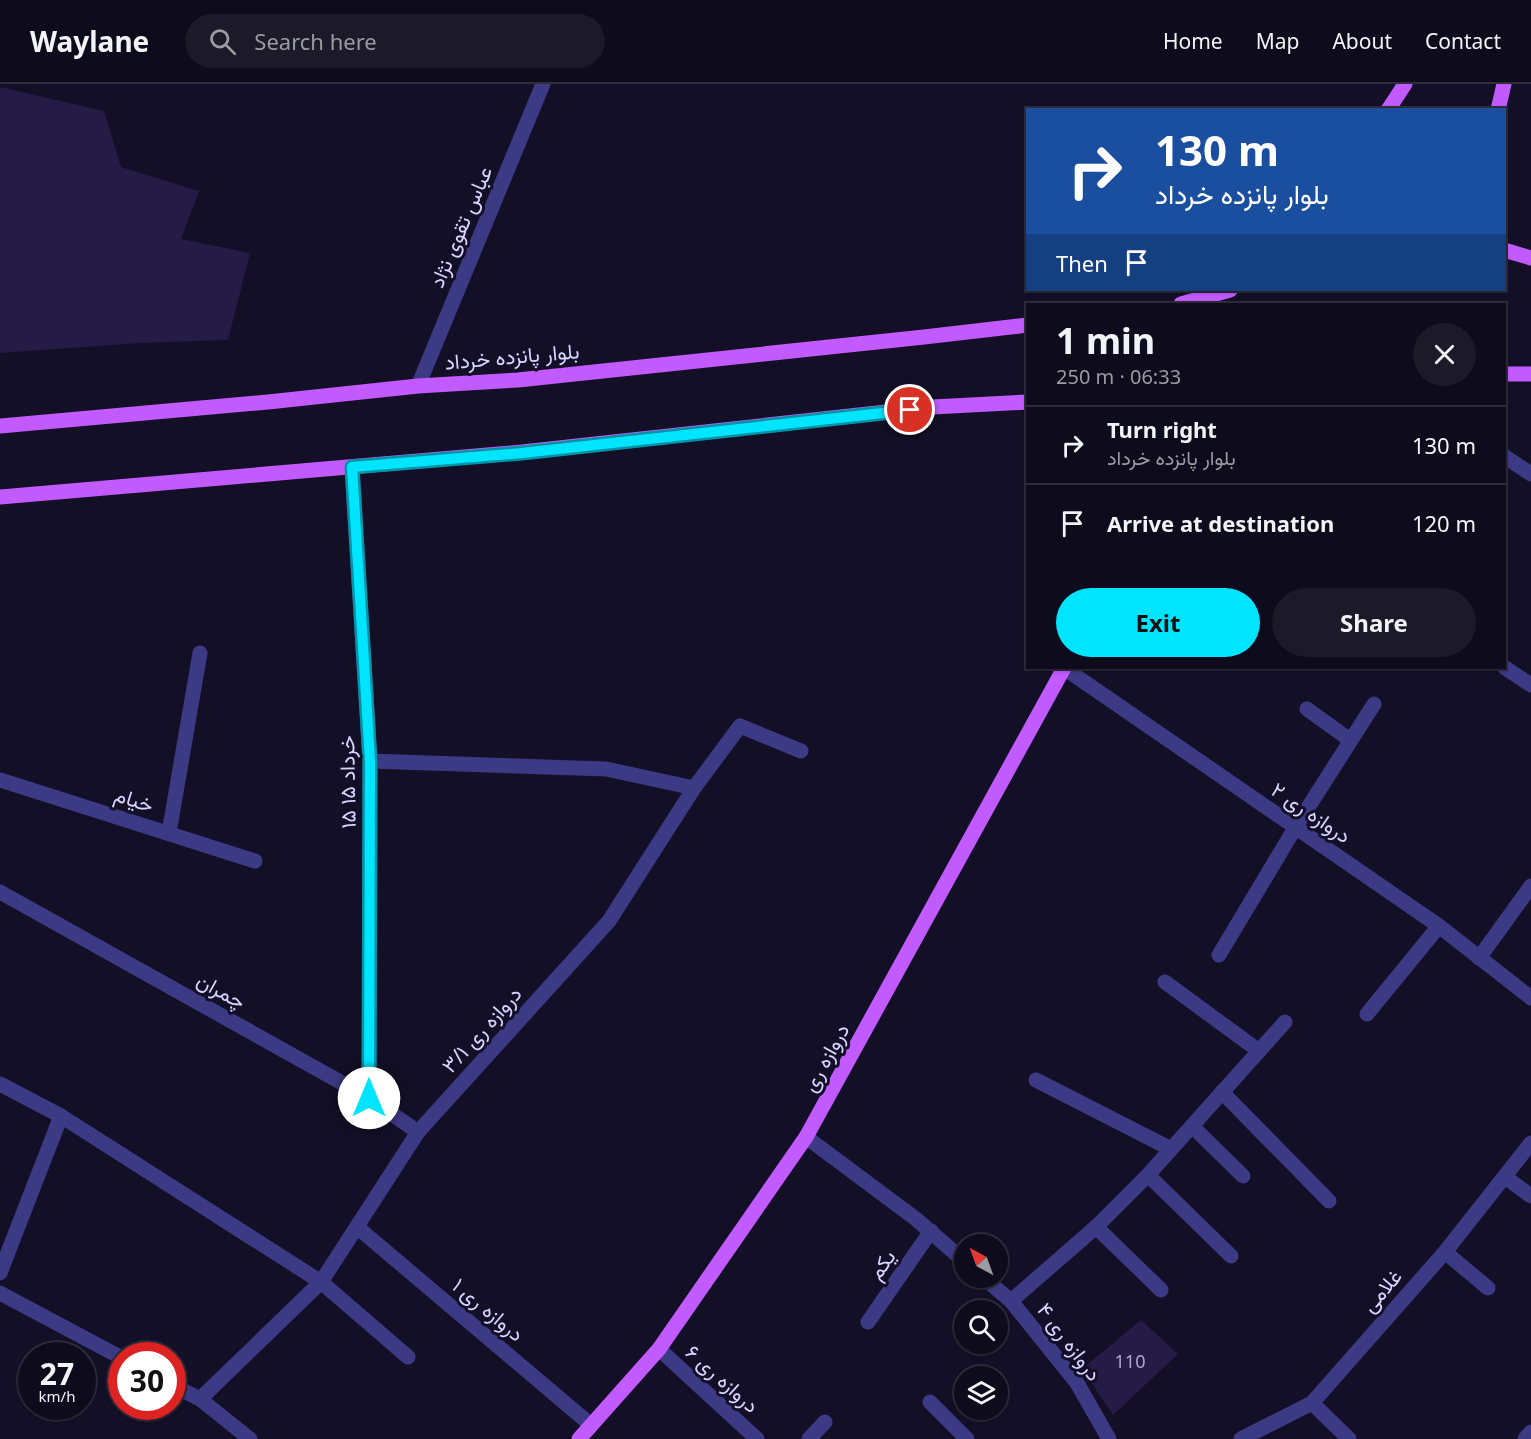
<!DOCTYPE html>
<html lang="en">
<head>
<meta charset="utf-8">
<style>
  :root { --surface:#0e0b1c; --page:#1c1929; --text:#f1f3f6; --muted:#9b9ba3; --line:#2e2b3b; --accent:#00e5ff }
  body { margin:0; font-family:"Noto Sans",Vazirmatn,sans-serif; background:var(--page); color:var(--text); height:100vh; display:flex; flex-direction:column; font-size:22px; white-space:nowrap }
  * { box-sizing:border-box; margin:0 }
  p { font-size:20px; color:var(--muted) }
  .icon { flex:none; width:33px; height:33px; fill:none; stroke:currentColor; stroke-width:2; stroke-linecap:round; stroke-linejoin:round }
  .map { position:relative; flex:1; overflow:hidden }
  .panel { position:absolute; left:1026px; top:219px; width:480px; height:366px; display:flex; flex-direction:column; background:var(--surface); border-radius:0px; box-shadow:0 2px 4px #0004,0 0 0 2px var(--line) }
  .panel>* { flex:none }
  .top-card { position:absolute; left:1026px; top:24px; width:480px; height:183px; border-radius:0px; box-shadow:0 2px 4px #0004,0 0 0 2px var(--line); background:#1a4fa0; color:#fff; overflow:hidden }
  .needle { width:39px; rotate:319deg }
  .controls { position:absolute; left:954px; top:1150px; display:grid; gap:12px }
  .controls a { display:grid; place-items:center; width:54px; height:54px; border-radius:50%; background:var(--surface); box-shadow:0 2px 4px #0004,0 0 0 2px var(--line); font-size:30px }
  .speed { position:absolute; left:18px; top:1258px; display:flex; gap:12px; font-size:30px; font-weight:700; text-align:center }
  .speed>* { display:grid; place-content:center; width:78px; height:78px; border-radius:50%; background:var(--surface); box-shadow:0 2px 4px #0004,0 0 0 2px var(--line); line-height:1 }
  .speed small { font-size:15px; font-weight:400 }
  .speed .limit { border:9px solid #d22; background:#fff; color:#111 }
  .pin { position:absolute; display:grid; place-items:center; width:51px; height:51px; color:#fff; margin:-26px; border:3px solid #fff; border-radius:50%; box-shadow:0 2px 6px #0007 }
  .me { position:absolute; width:66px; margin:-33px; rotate:0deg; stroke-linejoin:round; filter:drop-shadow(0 0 4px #0008) }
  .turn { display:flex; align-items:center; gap:21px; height:126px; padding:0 30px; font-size:27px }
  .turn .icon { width:78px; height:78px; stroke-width:2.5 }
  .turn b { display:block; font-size:42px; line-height:51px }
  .then { display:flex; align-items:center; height:57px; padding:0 30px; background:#0003; gap:12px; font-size:22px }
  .round { display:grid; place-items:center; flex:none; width:63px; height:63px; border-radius:32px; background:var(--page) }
  .summary { display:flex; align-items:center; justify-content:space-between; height:102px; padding:0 30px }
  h1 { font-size:36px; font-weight:700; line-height:45px }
  .action { display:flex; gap:12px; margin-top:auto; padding:12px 30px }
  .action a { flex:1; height:69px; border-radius:36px; background:var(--accent); color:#111; font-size:24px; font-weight:700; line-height:69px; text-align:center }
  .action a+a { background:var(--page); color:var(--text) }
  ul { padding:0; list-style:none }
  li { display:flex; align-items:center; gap:18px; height:78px; padding:0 30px; border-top:2px solid var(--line) }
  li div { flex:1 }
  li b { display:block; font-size:22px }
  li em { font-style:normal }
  header { display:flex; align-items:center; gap:36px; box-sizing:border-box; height:84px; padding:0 30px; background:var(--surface); border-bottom:2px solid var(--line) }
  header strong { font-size:28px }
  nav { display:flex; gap:33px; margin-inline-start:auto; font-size:21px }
  .search { width:420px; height:54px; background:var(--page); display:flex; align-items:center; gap:15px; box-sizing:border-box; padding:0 21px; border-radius:33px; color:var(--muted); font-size:22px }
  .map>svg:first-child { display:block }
</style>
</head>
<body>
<header>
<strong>Waylane</strong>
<div class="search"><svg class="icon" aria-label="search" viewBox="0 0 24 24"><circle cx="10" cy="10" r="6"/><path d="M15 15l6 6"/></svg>Search here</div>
<nav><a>Home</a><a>Map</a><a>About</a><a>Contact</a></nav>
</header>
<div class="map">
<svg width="1531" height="1355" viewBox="0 0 1531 1355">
  <rect width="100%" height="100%" fill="#130f26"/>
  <!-- building -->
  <g fill="#241b47">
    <path d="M0,3L104,27L121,83L199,107L181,155L250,169L228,256L142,259L0,269Z"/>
    <path d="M1141,1236L1178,1270L1113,1331L1082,1285Z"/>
  </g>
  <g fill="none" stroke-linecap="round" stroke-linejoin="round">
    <!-- minor -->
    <g stroke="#3d3a85" stroke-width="15">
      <path d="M418,302L543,0"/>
      <path d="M1504,372L1531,390"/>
      <path d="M352,383L370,677L369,1014"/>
      <path d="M1504,583L1531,601"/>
      <path d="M1064,584L1439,842L1531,914"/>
      <path d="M1307,625L1350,656"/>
      <path d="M370,677L606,685L694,704"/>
      <path d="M0,696L255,777"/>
      <path d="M169,749L200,569"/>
      <path d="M0,808L369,1014L418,1048"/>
      <path d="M1219,871L1295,744L1374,620"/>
      <path d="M1479,874L1531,802"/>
      <path d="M1165,898L1259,967"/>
      <path d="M1367,930L1439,842"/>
      <path d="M1036,996L1171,1065"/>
      <path d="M0,1000L61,1032L321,1198L408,1273"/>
      <path d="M1222,1008L1329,1117"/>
      <path d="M1192,1042L1243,1092"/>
      <path d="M806,1053L916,1135L964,1177"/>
      <path d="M1148,1091L1231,1172"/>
      <path d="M1505,1093L1531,1112"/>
      <path d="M357,1143L591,1341"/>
      <path d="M1096,1143L1161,1206"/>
      <path d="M1445,1168L1488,1204"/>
      <path d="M0,1189L61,1032"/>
      <path d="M984,1194L1011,1217L1077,1299L1109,1355"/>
      <path d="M0,1209L122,1274"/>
      <path d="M1011,1217L1096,1143L1148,1091L1285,938"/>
      <path d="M868,1238L931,1147"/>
      <path d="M659,1265L757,1355"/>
      <path d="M172,1301L200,1315L250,1355"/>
      <path d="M200,1315L321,1198L418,1048L609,837L694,704L740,642L801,667"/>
      <path d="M930,1318L967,1355"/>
      <path d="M1312,1319L1349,1355"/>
      <path d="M809,1355L825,1338"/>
      <path d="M1241,1355L1312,1319L1445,1168L1531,1059"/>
      <path d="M1525,1355L1531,1348"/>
    </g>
    <!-- major -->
    <g stroke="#c25bff" stroke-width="15">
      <path d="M1388,26L1405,0"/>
      <path d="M1498,26L1504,0"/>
      <path d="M1504,166L1531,174"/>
      <path d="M1181,220L1230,206"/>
      <path d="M1504,290H1531"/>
      <path d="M0,342L268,318L418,302L518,296L924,253L1028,241"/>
      <path d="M0,413L522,368L932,323L1028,318"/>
      <path d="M579,1355L659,1265L806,1053L1064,584"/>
    </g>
  </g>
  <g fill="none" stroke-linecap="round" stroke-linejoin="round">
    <!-- route casing -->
    <g stroke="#0095a6" stroke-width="15">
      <path id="route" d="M369,1014L370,677L352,383L522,369L910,326"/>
    </g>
    <!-- route -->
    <use href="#route" stroke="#00e5ff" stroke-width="10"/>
  </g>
  <g text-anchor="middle" stroke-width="6" stroke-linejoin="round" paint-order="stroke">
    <!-- number labels -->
    <g font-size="18" fill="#aca6d1">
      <text x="1130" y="1284">110</text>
    </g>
    <!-- street labels -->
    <g font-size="21" fill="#d9d4ff" stroke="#130f26">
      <text transform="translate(461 143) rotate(-67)" y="7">عباس تقوی نژاد</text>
      <text transform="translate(512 273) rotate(-5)" y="7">بلوار پانزده خرداد</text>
      <text transform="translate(348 698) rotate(-91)" y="7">۱۵ خرداد ۱۵</text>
      <text transform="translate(134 716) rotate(18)" y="7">خیام</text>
      <text transform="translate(1311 729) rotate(34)" y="7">دروازه ری ۲</text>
      <text transform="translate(221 907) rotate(29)" y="7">چمران</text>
      <text transform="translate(482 946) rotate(-48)" y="7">دروازه ری ۳/۱</text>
      <text transform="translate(826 974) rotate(-61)" y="7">دروازه ری</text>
      <text transform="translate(882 1181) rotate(-55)" y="7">یکم</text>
      <text transform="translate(1382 1207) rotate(-49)" y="7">غلامی</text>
      <text transform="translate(488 1226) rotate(40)" y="7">دروازه ری ۱</text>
      <text transform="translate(1069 1258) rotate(53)" y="7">دروازه ری ۴</text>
      <text transform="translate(722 1295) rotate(42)" y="7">دروازه ری ۶</text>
    </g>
  </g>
</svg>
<div class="controls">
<a><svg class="needle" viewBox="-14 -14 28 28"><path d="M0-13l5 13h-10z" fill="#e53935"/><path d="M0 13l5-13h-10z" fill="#9b9ba3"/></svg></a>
<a><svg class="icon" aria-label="search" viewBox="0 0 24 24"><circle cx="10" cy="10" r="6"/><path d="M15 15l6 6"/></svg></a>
<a><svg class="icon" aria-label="layers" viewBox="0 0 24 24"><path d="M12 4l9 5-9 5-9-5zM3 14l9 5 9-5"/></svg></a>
</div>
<div class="speed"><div>27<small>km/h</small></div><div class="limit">30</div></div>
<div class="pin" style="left:910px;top:326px;background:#d93025"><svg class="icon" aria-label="arrive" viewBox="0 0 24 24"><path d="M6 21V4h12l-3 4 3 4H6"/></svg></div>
<svg class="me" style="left:369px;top:1014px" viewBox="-20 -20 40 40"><circle r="19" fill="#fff"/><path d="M0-13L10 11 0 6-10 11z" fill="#00e5ff"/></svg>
<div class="top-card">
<div class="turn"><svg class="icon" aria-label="right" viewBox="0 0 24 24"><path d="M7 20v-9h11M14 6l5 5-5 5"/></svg><div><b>130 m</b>بلوار پانزده خرداد</div></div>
<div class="then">Then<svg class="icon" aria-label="arrive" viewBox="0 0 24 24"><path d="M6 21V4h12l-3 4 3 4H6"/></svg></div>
</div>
<section class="panel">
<div class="summary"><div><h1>1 min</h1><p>250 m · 06:33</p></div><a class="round"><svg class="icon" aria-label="close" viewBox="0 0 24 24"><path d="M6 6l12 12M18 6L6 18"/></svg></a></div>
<ul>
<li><svg class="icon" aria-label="right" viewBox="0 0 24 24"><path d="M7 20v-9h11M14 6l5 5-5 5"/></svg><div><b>Turn right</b><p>بلوار پانزده خرداد</p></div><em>130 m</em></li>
<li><svg class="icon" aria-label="arrive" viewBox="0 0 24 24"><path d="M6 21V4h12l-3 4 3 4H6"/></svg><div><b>Arrive at destination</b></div><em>120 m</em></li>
</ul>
<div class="action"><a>Exit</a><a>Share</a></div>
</section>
</div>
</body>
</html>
